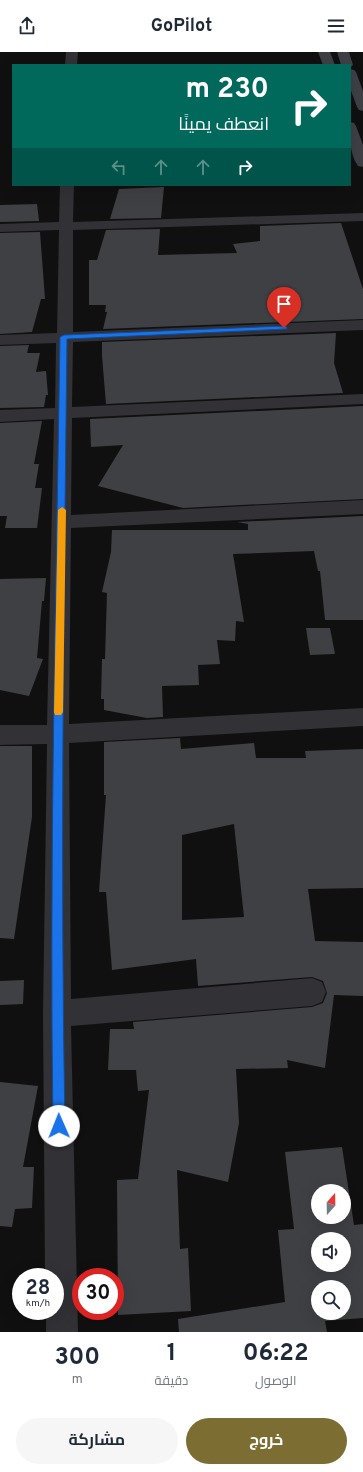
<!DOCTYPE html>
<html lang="ar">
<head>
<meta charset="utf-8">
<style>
  :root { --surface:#fff; --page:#f6f6f7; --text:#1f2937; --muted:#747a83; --accent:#7c6d32 }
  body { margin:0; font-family:Overpass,Cairo,sans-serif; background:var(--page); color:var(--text); direction:rtl; height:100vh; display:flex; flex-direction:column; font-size:15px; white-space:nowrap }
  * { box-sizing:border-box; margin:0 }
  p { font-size:13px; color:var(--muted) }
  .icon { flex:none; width:22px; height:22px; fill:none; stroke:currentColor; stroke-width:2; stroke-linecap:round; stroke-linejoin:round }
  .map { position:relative; height:1280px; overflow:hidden; direction:ltr }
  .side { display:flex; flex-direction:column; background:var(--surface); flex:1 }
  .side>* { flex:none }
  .hud { position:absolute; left:12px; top:12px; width:339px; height:122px; border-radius:0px; box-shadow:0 4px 16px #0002; direction:rtl; background:#00695c; color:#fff; overflow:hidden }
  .needle { width:26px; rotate:20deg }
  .controls { position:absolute; left:311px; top:1132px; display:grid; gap:8px }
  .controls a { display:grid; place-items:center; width:40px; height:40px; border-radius:50%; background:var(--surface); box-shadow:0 4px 16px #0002; font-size:20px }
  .speed { position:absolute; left:12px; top:1216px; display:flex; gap:8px; font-size:20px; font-weight:700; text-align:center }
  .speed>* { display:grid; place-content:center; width:52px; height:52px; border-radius:50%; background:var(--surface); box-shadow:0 4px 16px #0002; line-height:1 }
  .speed small { font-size:10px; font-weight:400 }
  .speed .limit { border:6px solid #d22; background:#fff; color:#111 }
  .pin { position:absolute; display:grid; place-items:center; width:34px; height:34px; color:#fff; margin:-41px -17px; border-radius:50% 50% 50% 0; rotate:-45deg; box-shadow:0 0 4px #0007 }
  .pin .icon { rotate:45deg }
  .me { position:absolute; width:44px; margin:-22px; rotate:359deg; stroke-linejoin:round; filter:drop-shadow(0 0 3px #0008) }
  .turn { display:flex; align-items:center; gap:14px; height:84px; padding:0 16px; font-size:18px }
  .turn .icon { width:52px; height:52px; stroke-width:2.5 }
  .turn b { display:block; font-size:28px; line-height:34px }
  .lanes { display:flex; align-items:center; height:38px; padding:0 16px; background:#0003; justify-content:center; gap:20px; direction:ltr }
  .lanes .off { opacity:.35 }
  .eta { display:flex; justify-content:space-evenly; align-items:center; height:68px; text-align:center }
  .eta b { font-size:24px; font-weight:700; line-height:28px }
  .action { display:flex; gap:8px; margin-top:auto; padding:8px 16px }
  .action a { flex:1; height:46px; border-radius:24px; background:var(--accent); color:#fff; font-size:16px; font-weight:700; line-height:46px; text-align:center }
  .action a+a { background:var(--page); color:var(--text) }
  header { display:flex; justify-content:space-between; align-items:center; height:52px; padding:0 16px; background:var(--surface); font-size:18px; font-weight:700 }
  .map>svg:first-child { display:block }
</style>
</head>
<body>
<header><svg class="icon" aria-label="menu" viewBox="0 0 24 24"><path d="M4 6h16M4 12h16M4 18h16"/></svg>GoPilot<svg class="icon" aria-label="share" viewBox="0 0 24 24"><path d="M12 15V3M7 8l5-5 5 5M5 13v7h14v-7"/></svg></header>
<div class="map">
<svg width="363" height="1280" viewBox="0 0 363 1280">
  <rect width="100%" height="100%" fill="#101011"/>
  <!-- building -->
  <g fill="#3f4044" fill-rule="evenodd">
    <path d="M164,135L161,166L110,167L119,137Z"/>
    <path d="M37,152L39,169L0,170V153Z"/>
    <path d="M341,171L363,237V267L103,277L107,260H105L106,253H89V208H97L106,178L160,177L158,203L237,201L233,192L260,189V174Z"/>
    <path d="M40,180L45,247H41L32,280L0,282V181Z"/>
    <path d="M336,281L334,311L343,341L106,352L102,304V290Z"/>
    <path d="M29,293L27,301H40L36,320L46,319L48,343H46L44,355L0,356V294Z"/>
    <path d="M363,354V447L183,456L98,434L123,393L91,395L90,367Z"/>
    <path d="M42,369L34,412H39L35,436H42L37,476H5L7,464H0V371Z"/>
    <path d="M363,464V568H325L320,519H318L314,499L233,502L244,570L236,569L235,589L217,588L220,612L198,613L199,633L162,634L163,665L147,666L104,658V647H101L102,607H105L107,541L102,540L111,500L112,478H248V472L237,470Z"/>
    <path d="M46,526L44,549H42L37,606L43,607L29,644L0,638V527Z"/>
    <path d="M306,576H330L335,602L310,603Z"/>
    <path d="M180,686L181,697L254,691L256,706H306L305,699L363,697V836L308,837L315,889L363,890V944L334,943L325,1016L287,1008L288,1016L236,1017L239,1071L228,1130L177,1118L180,1197L188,1196L191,1259L118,1263L117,1128L138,1127L149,1038L138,1039L136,1018H108L110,977H134L133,970L312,955L323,951L327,941L323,929L312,925L198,934L196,907L112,918L106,840H99L106,743H104V690ZM234,772L244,865L182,868V783Z"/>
    <path d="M0,694H32V765L14,887L0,886Z"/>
    <path d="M24,928L23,952L0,953V929Z"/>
    <path d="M0,1030L38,1034L23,1115H34L32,1156L15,1157L12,1175L0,1174Z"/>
    <path d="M342,1095L354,1173L363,1172V1266L325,1269L327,1280H179L178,1267L285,1250L278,1178L294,1177L285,1100ZM318,1139H344V1165H318ZM318,1187H344V1213H318ZM318,1235H344V1261H318Z"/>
  </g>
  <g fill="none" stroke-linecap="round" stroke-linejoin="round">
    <!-- street -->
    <g fill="#313136" fill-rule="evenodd">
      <path d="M66,0H78L77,13H65Z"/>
      <path d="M60,133H74L73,170L363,161V169L73,178V280L363,268V278L73,290L72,355L363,342V352L72,366L71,463L363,448V462L71,476L69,672L363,656V674L69,691L71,947L312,926L322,930L326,940L322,950L312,954L71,974L78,1280H46V1259H55V1225H45L43,962L47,692L0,693V673H47L54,367L0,370V358L55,356L56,291L0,293V283L57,281L59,178L0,180V172L59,170Z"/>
    </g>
    <!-- secondary -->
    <g fill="#3f4046" fill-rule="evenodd">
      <path d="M318,0H330L335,13H323Z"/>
      <path d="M337,0H349L353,13L351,15L350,13H341Z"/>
      <path d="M350,17L354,18L356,20L363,39V59L359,58L357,55L350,36Z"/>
      <path d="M350,70L354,71L356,74L363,93V115L358,114C349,101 350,85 350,70Z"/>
    </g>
  </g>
  <!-- route -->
  <path fill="#1a73e8" stroke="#114b97" d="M284,274L287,275V277L67,287C64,549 60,811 65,1074L63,1078L59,1080L55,1078L53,1074C49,811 56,548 60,285L64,283Z"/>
  <!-- slow -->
  <path fill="#f59e0b" d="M62,455L66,458L63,660L61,663H55L54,660L58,458Z"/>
</svg>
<div class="controls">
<a><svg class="needle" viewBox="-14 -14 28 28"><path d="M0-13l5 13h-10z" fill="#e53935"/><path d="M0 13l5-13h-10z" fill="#747a83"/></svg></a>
<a><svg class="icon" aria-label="sound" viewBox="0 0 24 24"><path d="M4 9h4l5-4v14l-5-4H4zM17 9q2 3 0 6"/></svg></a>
<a><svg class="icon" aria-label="search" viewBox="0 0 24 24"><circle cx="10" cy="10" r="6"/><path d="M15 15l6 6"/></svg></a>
</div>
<div class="speed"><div>28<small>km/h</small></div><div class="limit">30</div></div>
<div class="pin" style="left:284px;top:276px;background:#d93025"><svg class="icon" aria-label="arrive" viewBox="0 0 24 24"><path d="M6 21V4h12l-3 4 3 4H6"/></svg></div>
<svg class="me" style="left:59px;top:1074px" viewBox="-20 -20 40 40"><circle r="19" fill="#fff"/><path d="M0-13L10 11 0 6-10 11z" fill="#1a73e8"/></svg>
<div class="hud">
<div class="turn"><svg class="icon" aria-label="right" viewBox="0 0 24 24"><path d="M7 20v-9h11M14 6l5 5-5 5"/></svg><div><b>230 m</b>انعطف يمينًا</div></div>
<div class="lanes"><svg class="icon off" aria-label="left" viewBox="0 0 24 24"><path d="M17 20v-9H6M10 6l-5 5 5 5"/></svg><svg class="icon off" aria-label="ahead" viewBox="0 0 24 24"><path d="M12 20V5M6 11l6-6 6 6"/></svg><svg class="icon off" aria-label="ahead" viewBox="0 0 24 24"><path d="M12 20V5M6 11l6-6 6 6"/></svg><svg class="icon" aria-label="right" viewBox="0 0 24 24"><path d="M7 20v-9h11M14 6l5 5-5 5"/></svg></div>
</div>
</div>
<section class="side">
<div class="eta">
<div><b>06:22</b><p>الوصول</p></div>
<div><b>1</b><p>دقيقة</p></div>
<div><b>300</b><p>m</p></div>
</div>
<div class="action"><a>خروج</a><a>مشاركة</a></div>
</section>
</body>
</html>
